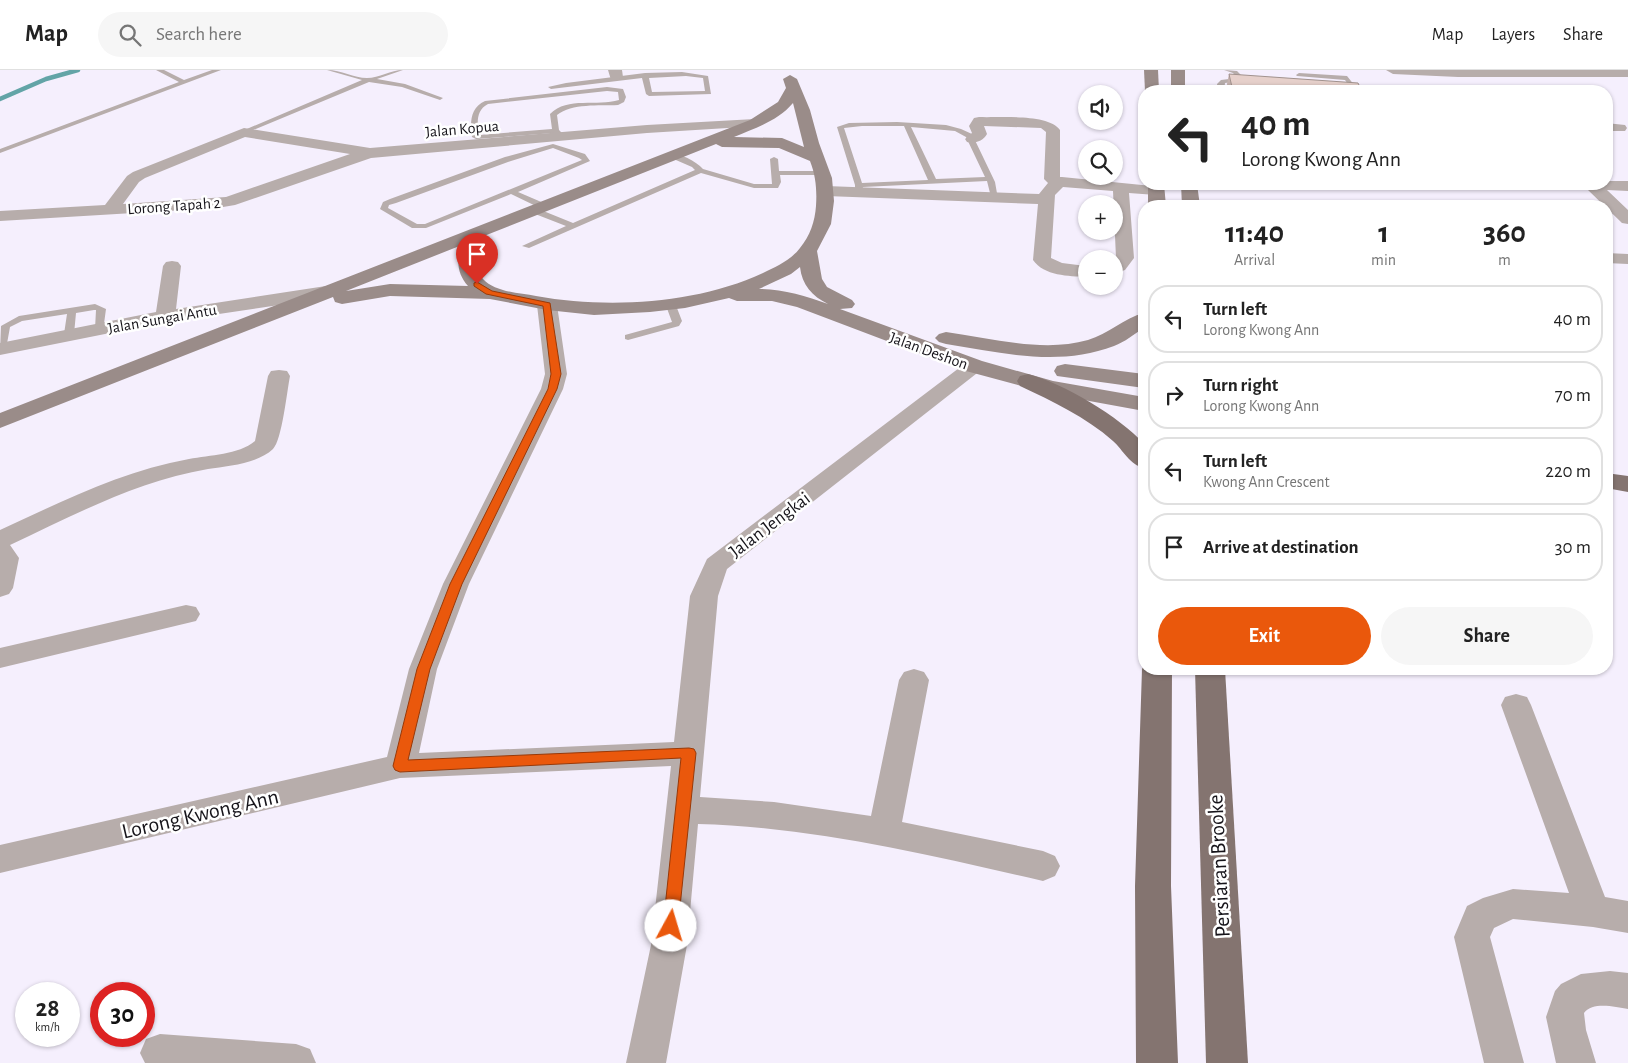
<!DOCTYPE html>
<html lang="en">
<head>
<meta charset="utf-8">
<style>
  :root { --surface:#fff; --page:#f6f6f6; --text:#222; --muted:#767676; --line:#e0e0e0; --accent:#ea580c }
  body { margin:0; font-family:"Alegreya Sans",sans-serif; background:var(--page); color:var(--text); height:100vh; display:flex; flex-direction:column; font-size:19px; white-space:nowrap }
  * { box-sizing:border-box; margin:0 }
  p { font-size:16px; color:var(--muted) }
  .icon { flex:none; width:28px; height:28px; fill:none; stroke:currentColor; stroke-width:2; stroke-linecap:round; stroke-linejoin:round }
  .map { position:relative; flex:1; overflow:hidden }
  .sheet { position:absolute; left:1138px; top:130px; width:475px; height:475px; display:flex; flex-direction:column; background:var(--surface); border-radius:20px; box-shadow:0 1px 4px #0004 }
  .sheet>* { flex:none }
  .hud { position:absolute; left:1138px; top:15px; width:475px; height:105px; border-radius:20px; box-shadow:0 1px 4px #0004; background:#fff; color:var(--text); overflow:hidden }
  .tools { position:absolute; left:1078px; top:15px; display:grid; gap:10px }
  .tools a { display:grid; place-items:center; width:45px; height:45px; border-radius:50%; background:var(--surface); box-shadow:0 1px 4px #0004; font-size:25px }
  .speed { position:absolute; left:15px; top:912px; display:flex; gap:10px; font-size:25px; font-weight:700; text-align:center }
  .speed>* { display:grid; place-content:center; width:65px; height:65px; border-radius:50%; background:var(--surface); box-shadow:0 1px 4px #0004; line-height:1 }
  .speed small { font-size:12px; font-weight:400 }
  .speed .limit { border:8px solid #d22; background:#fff; color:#111 }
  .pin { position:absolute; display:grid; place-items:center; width:42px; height:42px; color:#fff; margin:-51px -21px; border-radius:50% 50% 50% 0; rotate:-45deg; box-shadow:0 0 5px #0007 }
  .pin .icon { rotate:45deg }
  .me { position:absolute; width:55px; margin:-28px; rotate:6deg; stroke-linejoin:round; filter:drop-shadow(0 0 4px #0008) }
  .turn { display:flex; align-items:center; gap:18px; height:105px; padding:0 20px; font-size:22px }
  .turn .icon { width:65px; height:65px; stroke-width:2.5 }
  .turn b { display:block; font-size:35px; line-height:42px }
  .eta { display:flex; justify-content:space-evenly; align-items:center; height:85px; text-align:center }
  .eta b { font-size:30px; font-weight:700; line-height:35px }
  .primary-button { display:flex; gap:10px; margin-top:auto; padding:10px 20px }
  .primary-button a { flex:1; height:58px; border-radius:30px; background:var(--accent); color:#fff; font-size:20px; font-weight:700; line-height:58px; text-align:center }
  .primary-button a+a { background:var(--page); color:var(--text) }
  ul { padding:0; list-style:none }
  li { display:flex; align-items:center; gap:15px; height:68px; margin:0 10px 8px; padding:0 10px; border:2px solid var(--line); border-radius:20px }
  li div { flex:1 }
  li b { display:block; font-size:19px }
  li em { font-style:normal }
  header { display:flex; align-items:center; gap:30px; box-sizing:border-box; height:70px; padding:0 25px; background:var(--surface); border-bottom:1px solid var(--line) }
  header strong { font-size:24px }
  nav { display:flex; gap:28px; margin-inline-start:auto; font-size:18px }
  .search { width:350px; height:45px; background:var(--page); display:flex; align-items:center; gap:12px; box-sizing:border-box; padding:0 18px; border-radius:28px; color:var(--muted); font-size:19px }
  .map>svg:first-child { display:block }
</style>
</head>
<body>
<header>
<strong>Map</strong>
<div class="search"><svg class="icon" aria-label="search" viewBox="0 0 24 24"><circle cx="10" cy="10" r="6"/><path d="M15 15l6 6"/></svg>Search here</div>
<nav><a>Map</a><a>Layers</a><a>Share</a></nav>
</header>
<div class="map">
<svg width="1628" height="993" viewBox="0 0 1628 993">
  <rect width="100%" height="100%" fill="#f5effd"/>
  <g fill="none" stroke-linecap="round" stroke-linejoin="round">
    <!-- stream -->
    <path stroke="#63a4a7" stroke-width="4.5" d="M0,29L46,9L78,0"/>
    <!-- lane -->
    <g fill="#b7adab" fill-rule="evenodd">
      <path d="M156,0H164L184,10L212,0H221L0,83V79L179,12Z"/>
      <path d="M327,0C341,0 354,8 367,8C379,8 391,0 403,0L377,9L405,14L443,28L440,30L402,17L369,12L246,63H242V61L362,10Z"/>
      <path d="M1224,0L1237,1L1246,10L1225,13L1224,21H1218L1217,14L1221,10L1237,8L1233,3Z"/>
      <path d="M682,2L708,6L711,24L649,26L646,24L642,8L551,19L548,17L566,13L645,3ZM686,6L703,8L705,21L652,22L649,8Z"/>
      <path d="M1299,3L1347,6L1355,16C1351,19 1341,19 1337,16L1338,15L1348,14L1345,10L1297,6L1296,5Z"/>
      <path d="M607,17L623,19L626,27L624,32L618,35C599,36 572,33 557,45L559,60L566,67L565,69H559L554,63L476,69L472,67C470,52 470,38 485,31ZM607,21L618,22L619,30C597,37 568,26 550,44L552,59L479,65C477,53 476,40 488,34Z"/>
      <path d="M897,52L946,55L961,59L972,64L995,112L998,129L991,127L987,111L863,117L861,124H855V115L837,57L849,53ZM862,56H904L928,110L862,113L844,58ZM911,57L955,61L966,67L985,107L936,109Z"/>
      <path d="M553,74L585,84L590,91L518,122L546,134V138H540L511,124L426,158H412L380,139L383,132L390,129L505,87ZM553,78L579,88L582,90L425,154H417L388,138L389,135L396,133L511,91Z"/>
      <path d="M669,83C680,83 696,91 703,99L754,114H772L770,89L774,87L778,89L779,101H822L826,103L822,105H780L781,112L778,118H754L701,103L529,178L522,176L566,156L530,142V138H536L573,153L695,100L692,97L669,87Z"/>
      <path d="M670,230L675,233L682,251L679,256L628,270L625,269V265L672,252L665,233Z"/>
      <path d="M95,234L106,239L103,261H97L95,259L96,240H94L76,243L74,264L69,267L64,264L67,244L22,251L10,257L6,279L0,282L1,256L19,246Z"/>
    </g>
    <!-- street -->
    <g fill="#b7adab" fill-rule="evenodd">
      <path d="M608,0H622L623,7L616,11L611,10Z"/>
      <path d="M1386,0H1628V7H1458L1393,4Z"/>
      <path d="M979,47C999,48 1048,43 1060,60V107H1062L1162,117L1164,120L1162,123L1156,125L1129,123L1134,188L1125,200L1114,204V191L1116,188L1113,121L1063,117L1055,125L1051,188L1062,193L1086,196V207C1069,206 1044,206 1033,190L1038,134L826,126L820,124L818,121L820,118L826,116L1039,124L1048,113L1044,109L1046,62L1041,58L984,56L987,64C983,71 975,74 967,72L965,69L972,63L969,56L974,48Z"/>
      <path d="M755,49L760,50L762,53L760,56L647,63L371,88L235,135L217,138L0,151V141L105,135L127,106L133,102L244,58L370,78L647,55ZM245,67L350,84L226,127L123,134L139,112L145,108Z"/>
      <path d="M1606,53L1625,55L1627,58L1625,61H1606Z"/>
      <path d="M1606,111H1628V121L1607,120L1628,140V154L1622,153L1588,120L1549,117L1547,114H1606Z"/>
      <path d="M1606,183L1628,184V194L1606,193Z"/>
      <path d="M172,191L178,192L181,196L176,239L326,216L333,218L335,222L333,226L326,228L165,252L0,285V273L156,242L163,196L166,192Z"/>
      <path d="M547,229L554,231L557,235L567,304L563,319L469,514L437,599L419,683L674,672L690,526L707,489L967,292L974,290L981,292L984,296L981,300L727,499L718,526L700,727L774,732L871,746L899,610L904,602L914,599L924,602L929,610L902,752L1043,781L1055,786L1060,796L1055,806L1043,811C929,785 815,757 698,754L687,875L666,993H626L651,875L671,696L400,708L0,803V775L387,687L409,599L443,514L541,319L545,304L537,235L540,231Z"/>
      <path d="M279,300L287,301L290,306C287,321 282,370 273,379C257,394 228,396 208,399C137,411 74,445 10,475L19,488L13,518L9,524L0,527V460C61,432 122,401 189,389C210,385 238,385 255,371L268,306L271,301Z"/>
      <path d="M186,535L196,537L200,544L196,551L0,598V578Z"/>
      <path d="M1516,624L1527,627L1531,635L1605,827L1628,831V863L1593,857L1513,849L1494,858L1490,867L1524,993H1484L1454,867L1467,836L1483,828L1513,819L1569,823L1501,635L1505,627Z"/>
      <path d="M1610,901L1628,903V939C1615,937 1593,931 1584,943L1586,960L1596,993H1556L1546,947L1555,921L1561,914L1581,904Z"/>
      <path d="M160,964L296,974L310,979L316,993H145L140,983L146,969Z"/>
    </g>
    <!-- secondary -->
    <g fill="#9a8c89" fill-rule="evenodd">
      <path d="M1144,0H1158L1159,21H1145Z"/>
      <rect x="1171" y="0" width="14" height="21"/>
      <path d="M790,5L797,9L810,40L819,73L832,108L834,131L831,154L817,181L822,209L827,217L852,230L855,234L852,238L840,239L982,291L1053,311L1144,327V341L1051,324L966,301L797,237L772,231H737L729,228L685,238L650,242L594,245L547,240L490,229L390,226L342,234L335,232L333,227L0,358V343L750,50L778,32L786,18L783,9ZM793,33L804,77L782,68L734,67C755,58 778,51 793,33ZM716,74L722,77L779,78L810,91C816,106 817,121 816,136C815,151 810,166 800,178C792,189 776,197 763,203C696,234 608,239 536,226C519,223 495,222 483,209C472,197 479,179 484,166ZM462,175C456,191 457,203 468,216L390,214L346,221ZM800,197C802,215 812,226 828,234C806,226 782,219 759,219L791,204Z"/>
      <path d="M1148,114H1164L1166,136H1148Z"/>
      <path d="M1181,114H1197L1200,136H1182Z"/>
      <path d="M1144,243V258C1134,264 1125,272 1114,276C1059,297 1002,283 946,274L939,272L935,268L939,264L946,262C991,268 1043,283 1088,270C1108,264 1124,248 1144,243Z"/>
      <path d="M1065,294L1144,304V318L1057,306L1054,301L1057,296Z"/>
    </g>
    <!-- primary -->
    <g fill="#847470" fill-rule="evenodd">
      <path d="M1028,304C1063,313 1120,347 1144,374V398C1130,395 1123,380 1113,371C1086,347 1052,331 1020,316L1017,311L1020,306Z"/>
      <path d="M1606,403L1628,406V422L1606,418Z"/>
      <path d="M1144,596V599H1172L1171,816L1178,993H1136L1135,816L1142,599Z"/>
      <path d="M1195,599H1225L1248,993H1206Z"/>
    </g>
  </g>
  <!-- wall -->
  <path fill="#c6b3af" d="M1229,4L1362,21H1228L1227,14Z"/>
  <!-- building -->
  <path fill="#e6d0cb" stroke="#a1928e" d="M1229,4L1358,13L1362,21H1298L1232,17Z"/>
  <!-- route -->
  <path fill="#ea580c" stroke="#983908" d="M477,212L492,221L550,233L561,304L557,319L462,514L430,599L408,690L689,678L694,679L696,683L678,856L676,860L671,862L665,860L663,856L681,688L400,702L395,700L393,696L417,599L450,514L548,319L551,304L543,236L486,224L474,216V213Z"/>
  <g text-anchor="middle" stroke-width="5" stroke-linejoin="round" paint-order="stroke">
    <!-- far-street labels -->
    <g font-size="16" fill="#16141a" stroke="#fff">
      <text transform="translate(462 58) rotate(-5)" y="6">Jalan Kopua</text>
      <text transform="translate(174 135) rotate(-4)" y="6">Lorong Tapah 2</text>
      <text transform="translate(162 248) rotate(-10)" y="6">Jalan Sungai Antu</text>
      <text transform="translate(929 280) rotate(20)" y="6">Jalan Deshon</text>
    </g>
    <!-- street labels -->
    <g font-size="19" fill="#16141a" stroke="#fff">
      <text transform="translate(769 454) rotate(-37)" y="7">Jalan Jengkai</text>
    </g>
    <!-- near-street labels -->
    <g font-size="22" fill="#16141a" stroke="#fff">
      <text transform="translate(200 743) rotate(-13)" y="8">Lorong Kwong Ann</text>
      <text transform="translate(1218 796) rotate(-93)" y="8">Persiaran Brooke</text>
    </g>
  </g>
</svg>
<div class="tools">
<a><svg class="icon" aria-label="sound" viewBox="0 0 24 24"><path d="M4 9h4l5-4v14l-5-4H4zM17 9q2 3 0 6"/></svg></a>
<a><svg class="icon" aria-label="search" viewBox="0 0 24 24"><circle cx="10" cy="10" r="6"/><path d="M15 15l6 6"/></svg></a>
<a>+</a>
<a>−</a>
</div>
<div class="speed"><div>28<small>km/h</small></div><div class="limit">30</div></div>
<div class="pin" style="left:477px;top:214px;background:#d93025"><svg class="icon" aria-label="arrive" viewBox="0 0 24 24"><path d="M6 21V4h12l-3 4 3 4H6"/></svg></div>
<svg class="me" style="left:671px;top:856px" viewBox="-20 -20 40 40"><circle r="19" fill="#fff"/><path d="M0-13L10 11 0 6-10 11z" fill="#ea580c"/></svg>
<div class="hud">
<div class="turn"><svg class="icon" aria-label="left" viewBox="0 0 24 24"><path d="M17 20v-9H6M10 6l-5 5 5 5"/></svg><div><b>40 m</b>Lorong Kwong Ann</div></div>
</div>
<section class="sheet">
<div class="eta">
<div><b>11:40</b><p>Arrival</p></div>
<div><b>1</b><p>min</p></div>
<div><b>360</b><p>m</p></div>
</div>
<ul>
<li><svg class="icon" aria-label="left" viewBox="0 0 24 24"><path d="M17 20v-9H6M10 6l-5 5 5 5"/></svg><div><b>Turn left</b><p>Lorong Kwong Ann</p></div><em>40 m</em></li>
<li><svg class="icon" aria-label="right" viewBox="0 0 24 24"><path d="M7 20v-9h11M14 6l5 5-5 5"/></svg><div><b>Turn right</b><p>Lorong Kwong Ann</p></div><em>70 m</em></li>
<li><svg class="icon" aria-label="left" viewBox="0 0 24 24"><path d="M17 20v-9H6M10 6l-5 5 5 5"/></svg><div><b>Turn left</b><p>Kwong Ann Crescent</p></div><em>220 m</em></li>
<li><svg class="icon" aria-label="arrive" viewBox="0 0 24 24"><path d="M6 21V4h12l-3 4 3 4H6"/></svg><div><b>Arrive at destination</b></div><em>30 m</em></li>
</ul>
<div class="primary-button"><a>Exit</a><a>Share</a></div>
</section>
</div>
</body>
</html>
